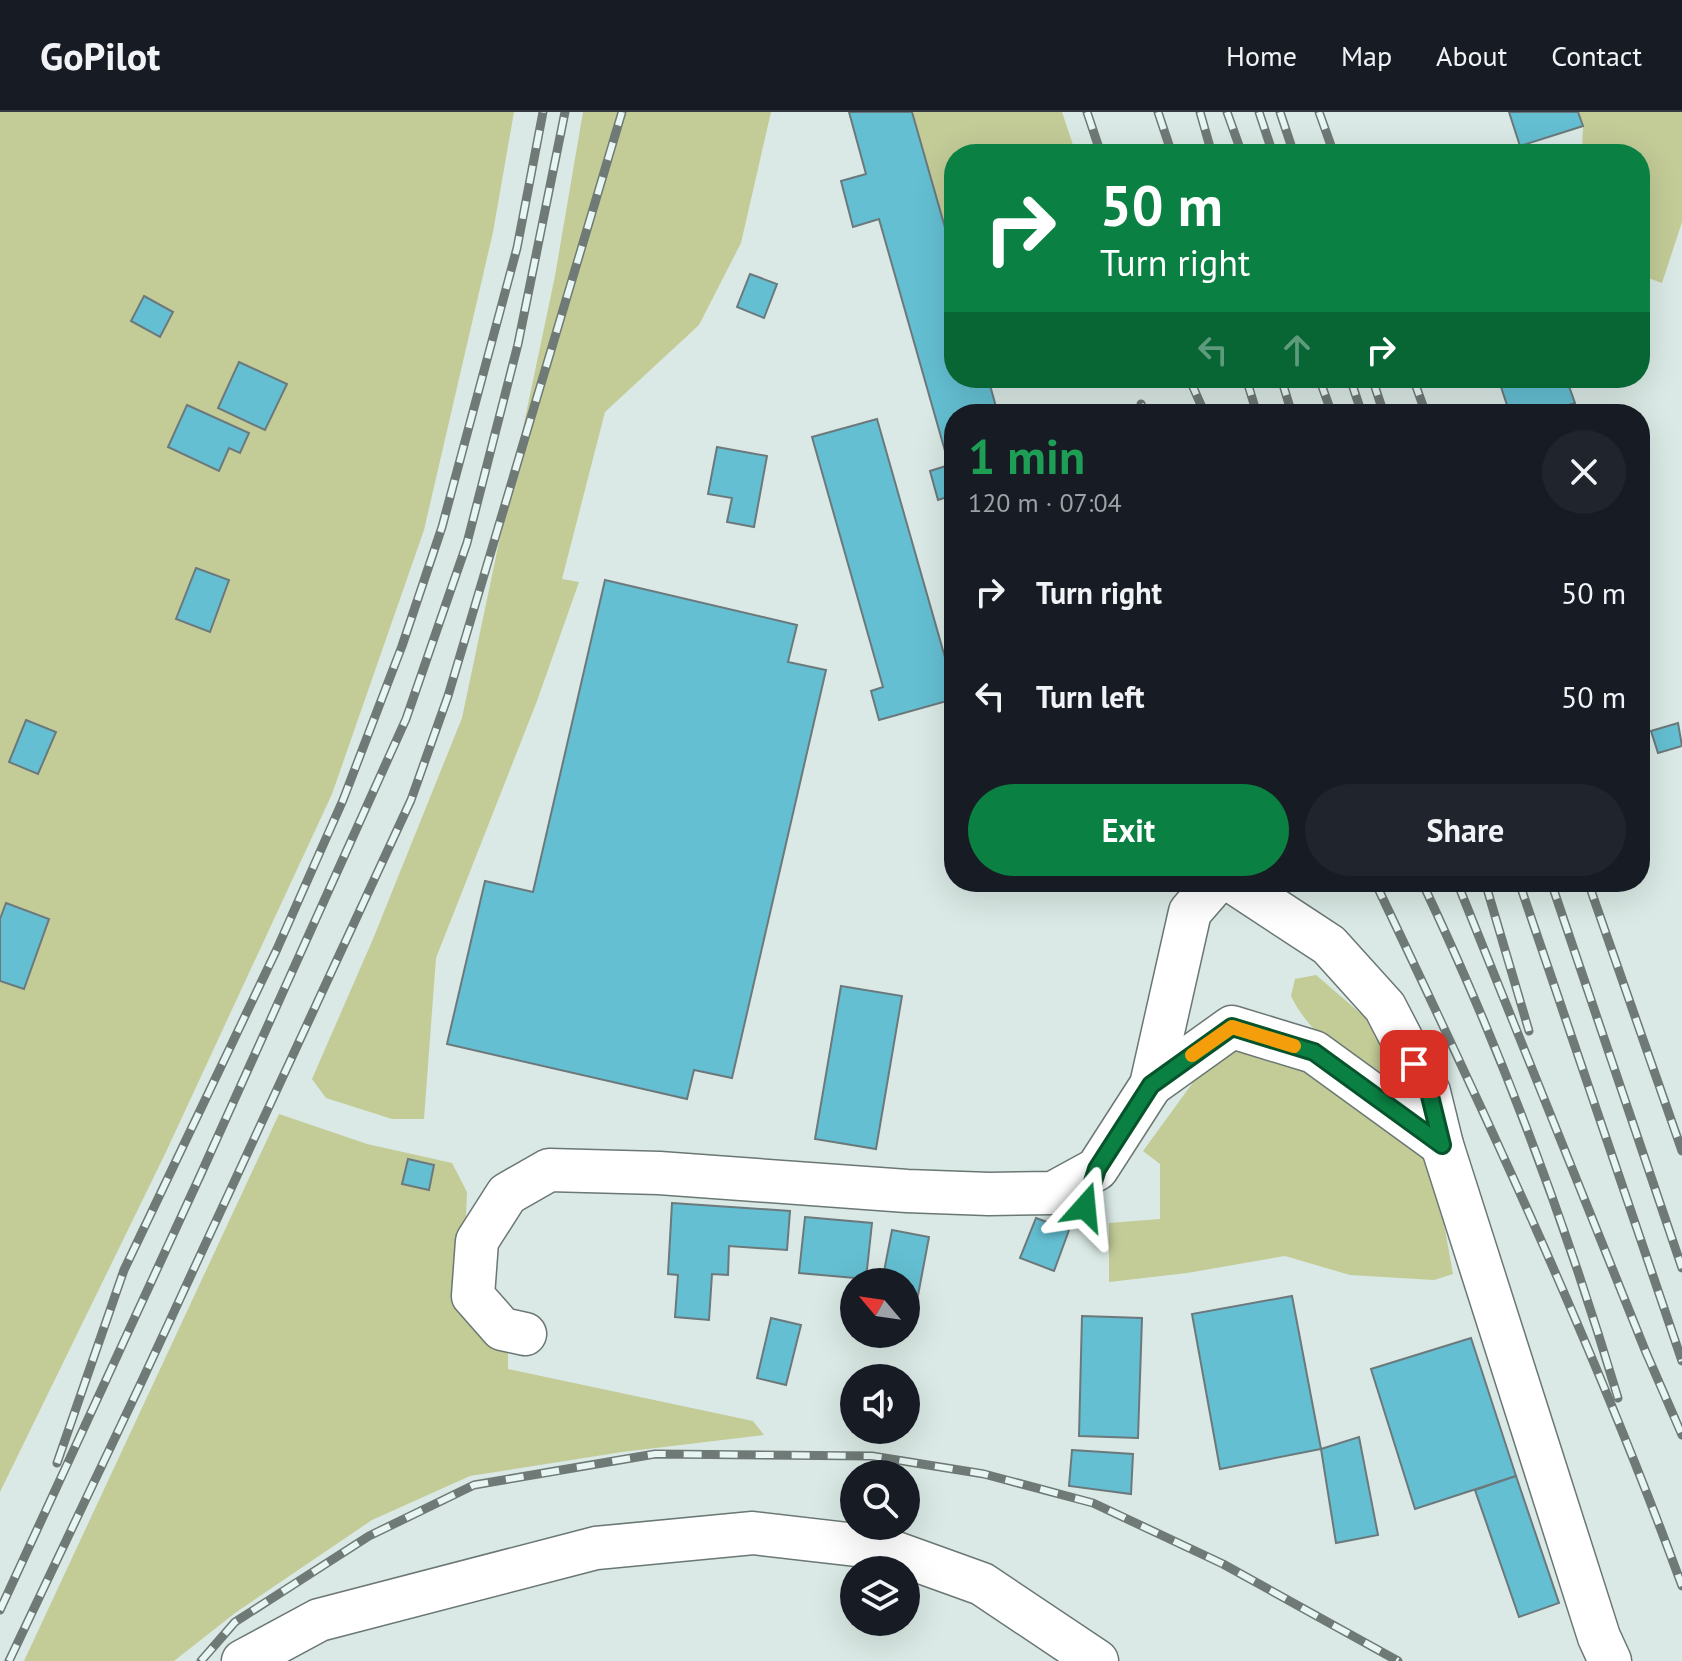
<!DOCTYPE html>
<html lang="en">
<head>
<meta charset="utf-8">
<style>
  :root { --surface:#171b24; --page:#20242c; --text:#f1f3f6; --muted:#9ea1a6; --line:#363941; --accent:#0b8043 }
  body { margin:0; font-family:"PT Sans",sans-serif; background:var(--page); color:var(--text); height:100vh; display:flex; flex-direction:column; font-size:30px; white-space:nowrap }
  * { box-sizing:border-box; margin:0 }
  p { font-size:26px; color:var(--muted) }
  .icon { flex:none; width:44px; height:44px; fill:none; stroke:currentColor; stroke-width:2; stroke-linecap:round; stroke-linejoin:round }
  .map { position:relative; flex:1; overflow:hidden }
  .details { position:absolute; left:944px; top:292px; width:706px; height:488px; display:flex; flex-direction:column; background:var(--surface); border-radius:32px; box-shadow:0 8px 32px #0002 }
  .details>* { flex:none }
  .hud { position:absolute; left:944px; top:32px; width:706px; height:244px; border-radius:32px; box-shadow:0 8px 32px #0002; background:#0b8043; color:#fff; overflow:hidden }
  .needle { width:52px; rotate:299deg }
  .controls { position:absolute; left:840px; top:1156px; display:grid; gap:16px }
  .controls a { display:grid; place-items:center; width:80px; height:80px; border-radius:50%; background:var(--surface); box-shadow:0 8px 32px #0002; font-size:40px }
  .pin { position:absolute; display:grid; place-items:center; width:68px; height:68px; color:#fff; margin:-34px; border-radius:16px; box-shadow:0 4px 12px #0006 }
  .me { position:absolute; width:88px; margin:-44px; rotate:18deg; stroke-linejoin:round; filter:drop-shadow(0 0 6px #0008) }
  .turn { display:flex; align-items:center; gap:28px; height:168px; padding:0 24px; font-size:36px }
  .turn .icon { width:104px; height:104px; stroke-width:2.5 }
  .turn b { display:block; font-size:56px; line-height:68px }
  .lanes { display:flex; align-items:center; height:76px; padding:0 24px; background:#0003; justify-content:center; gap:40px; direction:ltr }
  .lanes .off { opacity:.35 }
  .round { display:grid; place-items:center; flex:none; width:84px; height:84px; border-radius:42px; background:var(--page) }
  .headline { display:flex; align-items:center; justify-content:space-between; height:136px; padding:0 24px }
  h1 { font-size:48px; font-weight:700; line-height:60px; color:#1e9e55 }
  .cta { display:flex; gap:16px; margin-top:auto; padding:16px 24px }
  .cta a { flex:1; height:92px; border-radius:48px; background:var(--accent); color:#fff; font-size:32px; font-weight:700; line-height:92px; text-align:center }
  .cta a+a { background:var(--page); color:var(--text) }
  ul { padding:0; list-style:none }
  li { display:flex; align-items:center; gap:24px; height:104px; padding:0 24px }
  li div { flex:1 }
  li b { display:block; font-size:30px }
  li em { font-style:normal }
  header { display:flex; align-items:center; gap:48px; box-sizing:border-box; height:112px; padding:0 40px; background:var(--surface); border-bottom:2px solid var(--line) }
  header strong { font-size:38px }
  nav { display:flex; gap:44px; margin-inline-start:auto; font-size:28px }
  .map>svg:first-child { display:block }
</style>
</head>
<body>
<header>
<strong>GoPilot</strong>
<nav><a>Home</a><a>Map</a><a>About</a><a>Contact</a></nav>
</header>
<div class="map">
<svg width="1682" height="1549" viewBox="0 0 1682 1549">
  <rect width="100%" height="100%" fill="#dae9e5"/>
  <!-- green -->
  <g fill="#c3cb97">
    <path d="M0,0H514L493,120L424,418L332,682L165,1042L0,1380Z"/>
    <path d="M583,0H771L741,131L699,213L605,300L562,467L579,470L537,589L436,846L424,1007H392L326,986L312,967L373,827L462,606L555,164Z"/>
    <path d="M912,0H1062L1076,42H954V147Z"/>
    <path d="M1578,0H1682V110L1662,171L1640,163V42H1582L1583,14Z"/>
    <path d="M1316,863L1373,912L1420,1002C1379,971 1312,930 1291,884L1295,867Z"/>
    <path d="M1243,933L1286,941L1431,1039L1453,1162L1434,1168L1350,1163L1285,1144L1187,1161L1109,1170V1111L1160,1107V1052L1143,1039L1194,969Z"/>
    <path d="M279,1002L367,1032L452,1051L467,1080L462,1194L508,1234V1257L753,1309L764,1323L622,1340L470,1364L372,1408L235,1501L174,1549H24Z"/>
  </g>
  <!-- building -->
  <g fill="#64bfd2" stroke="#6c797c" stroke-width="2">
    <path d="M849,0H912L954,147V266H988L998,302H954V383L938,388L930,359L949,353L879,107L853,115L841,69L866,62Z"/>
    <path d="M1509,0H1578L1583,14L1520,34Z"/>
    <path d="M750,162L777,172L764,206L737,195Z"/>
    <path d="M144,184L173,200L160,225L131,209Z"/>
    <path d="M239,250L287,272L265,318L218,296Z"/>
    <path d="M1498,266H1566L1575,291L1541,302H1510Z"/>
    <path d="M187,293L249,321L240,341L229,336L219,359L168,335Z"/>
    <path d="M877,307L954,577V587L879,608L871,579L883,575L812,325Z"/>
    <path d="M717,335L767,344L754,415L727,410L732,386L708,382Z"/>
    <path d="M196,456L229,468L210,520L176,507Z"/>
    <path d="M605,468L797,513L788,550L826,558L732,966L694,958L687,987L447,932L485,769L533,780Z"/>
    <path d="M26,608L56,620L38,662L9,650Z"/>
    <path d="M1678,611L1682,634L1658,641L1651,619Z"/>
    <path d="M6,791L49,807L24,877L0,869V807Z"/>
    <path d="M841,874L902,884L876,1037L815,1027Z"/>
    <path d="M408,1047L434,1053L429,1078L402,1072Z"/>
    <path d="M672,1091L790,1099L787,1138L729,1134L728,1163L712,1162L709,1208L675,1205L678,1163L668,1162Z"/>
    <path d="M805,1105L872,1111L866,1167L799,1161Z"/>
    <path d="M1036,1106L1069,1118L1054,1159L1020,1146Z"/>
    <path d="M892,1118L929,1125L916,1194L906,1192V1170H882Z"/>
    <path d="M1292,1184L1321,1337L1220,1357L1192,1202Z"/>
    <path d="M1082,1204L1142,1206L1138,1326L1079,1324Z"/>
    <path d="M771,1206L801,1213L786,1273L757,1266Z"/>
    <path d="M1471,1226L1516,1364L1415,1397L1371,1257Z"/>
    <path d="M1359,1325L1378,1423L1336,1431L1321,1337Z"/>
    <path d="M1072,1338L1133,1342L1131,1382L1069,1374Z"/>
    <path d="M1516,1364L1559,1491L1519,1505L1475,1378Z"/>
  </g>
  <g fill="none" stroke-linecap="round" stroke-linejoin="round">
    <!-- minor casing -->
    <g stroke="#6a7774" stroke-width="45">
      <g id="minor">
        <path d="M1233,770L1329,833L1385,895L1429,980L1442,1033L1599,1525L1610,1549"/>
        <path d="M1151,973L1232,915L1314,940L1442,1033"/>
        <path d="M525,1222L502,1217L473,1184L477,1129L507,1082L549,1058L659,1061L907,1079L989,1082L1053,1081L1097,1057L1151,973L1190,800L1216,770"/>
        <path d="M243,1549L319,1508L596,1436L753,1421L882,1436L982,1472L1097,1549"/>
      </g>
    </g>
    <!-- minor -->
    <use href="#minor" stroke="#fff" stroke-width="42"/>
    <!-- rail casing -->
    <g stroke="#6f7976" stroke-width="9">
      <g id="rail">
        <path d="M1087,0L1101,42"/>
        <path d="M1158,0L1172,42"/>
        <path d="M1200,0L1212,42"/>
        <path d="M1227,0L1242,42"/>
        <path d="M1259,0L1273,42"/>
        <path d="M1280,0L1294,42"/>
        <path d="M1319,0L1334,42"/>
        <path d="M1189,266L1205,302"/>
        <path d="M1246,266L1257,302"/>
        <path d="M1281,266L1292,302"/>
        <path d="M1319,266L1332,302"/>
        <path d="M1350,266L1362,302"/>
        <path d="M1372,266L1384,302"/>
        <path d="M1413,266L1426,302"/>
        <path d="M1141,292L1145,302"/>
        <path d="M1375,770C1485,1001 1594,1234 1682,1474"/>
        <path d="M1422,770C1501,937 1565,1109 1618,1286"/>
        <path d="M1457,770L1645,1238L1682,1323"/>
        <path d="M1485,770L1529,919"/>
        <path d="M1519,770L1682,1249"/>
        <path d="M1551,770L1682,1156"/>
        <path d="M1588,770L1682,1039"/>
        <path d="M57,1351L124,1158L277,837L343,688L402,534L442,415L517,136L543,0"/>
        <path d="M0,1498L200,1064L406,607L467,431L518,232L565,0"/>
        <path d="M9,1549L141,1271L411,688L448,584L622,0"/>
        <path d="M201,1549L235,1510L369,1424L474,1373L655,1342L872,1344L984,1362L1093,1391L1223,1452L1398,1549"/>
      </g>
    </g>
    <!-- rail -->
    <use href="#rail" stroke="#e7f6f2" stroke-width="6" stroke-dasharray="18" stroke-linecap="butt"/>
  </g>
  <g fill="none" stroke-linecap="round" stroke-linejoin="round">
    <!-- route casing -->
    <g stroke="#07532c" stroke-width="20">
      <path id="route" d="M1085,1095L1097,1057L1151,973L1232,915L1314,940L1442,1033L1429,980L1414,952"/>
    </g>
    <!-- route -->
    <use href="#route" stroke="#0b8043" stroke-width="14"/>
    <!-- slow -->
    <path stroke="#f59e0b" stroke-width="14" d="M1192,943L1232,915L1294,934"/>
  </g>
</svg>
<div class="controls">
<a><svg class="needle" viewBox="-14 -14 28 28"><path d="M0-13l5 13h-10z" fill="#e53935"/><path d="M0 13l5-13h-10z" fill="#9ea1a6"/></svg></a>
<a><svg class="icon" aria-label="sound" viewBox="0 0 24 24"><path d="M4 9h4l5-4v14l-5-4H4zM17 9q2 3 0 6"/></svg></a>
<a><svg class="icon" aria-label="search" viewBox="0 0 24 24"><circle cx="10" cy="10" r="6"/><path d="M15 15l6 6"/></svg></a>
<a><svg class="icon" aria-label="layers" viewBox="0 0 24 24"><path d="M12 4l9 5-9 5-9-5zM3 14l9 5 9-5"/></svg></a>
</div>
<div class="pin" style="left:1414px;top:952px;background:#d93025"><svg class="icon" aria-label="arrive" viewBox="0 0 24 24"><path d="M6 21V4h12l-3 4 3 4H6"/></svg></div>
<svg class="me" style="left:1085px;top:1095px" viewBox="-20 -20 40 40"><path d="M0-17L14 15 0 8-14 15z" fill="#0b8043" stroke="#fff" stroke-width="4"/></svg>
<div class="hud">
<div class="turn"><svg class="icon" aria-label="right" viewBox="0 0 24 24"><path d="M7 20v-9h11M14 6l5 5-5 5"/></svg><div><b>50 m</b>Turn right</div></div>
<div class="lanes"><svg class="icon off" aria-label="left" viewBox="0 0 24 24"><path d="M17 20v-9H6M10 6l-5 5 5 5"/></svg><svg class="icon off" aria-label="ahead" viewBox="0 0 24 24"><path d="M12 20V5M6 11l6-6 6 6"/></svg><svg class="icon" aria-label="right" viewBox="0 0 24 24"><path d="M7 20v-9h11M14 6l5 5-5 5"/></svg></div>
</div>
<section class="details">
<div class="headline"><div><h1>1 min</h1><p>120 m · 07:04</p></div><a class="round"><svg class="icon" aria-label="close" viewBox="0 0 24 24"><path d="M6 6l12 12M18 6L6 18"/></svg></a></div>
<ul>
<li><svg class="icon" aria-label="right" viewBox="0 0 24 24"><path d="M7 20v-9h11M14 6l5 5-5 5"/></svg><div><b>Turn right</b></div><em>50 m</em></li>
<li><svg class="icon" aria-label="left" viewBox="0 0 24 24"><path d="M17 20v-9H6M10 6l-5 5 5 5"/></svg><div><b>Turn left</b></div><em>50 m</em></li>
</ul>
<div class="cta"><a>Exit</a><a>Share</a></div>
</section>
</div>
</body>
</html>
